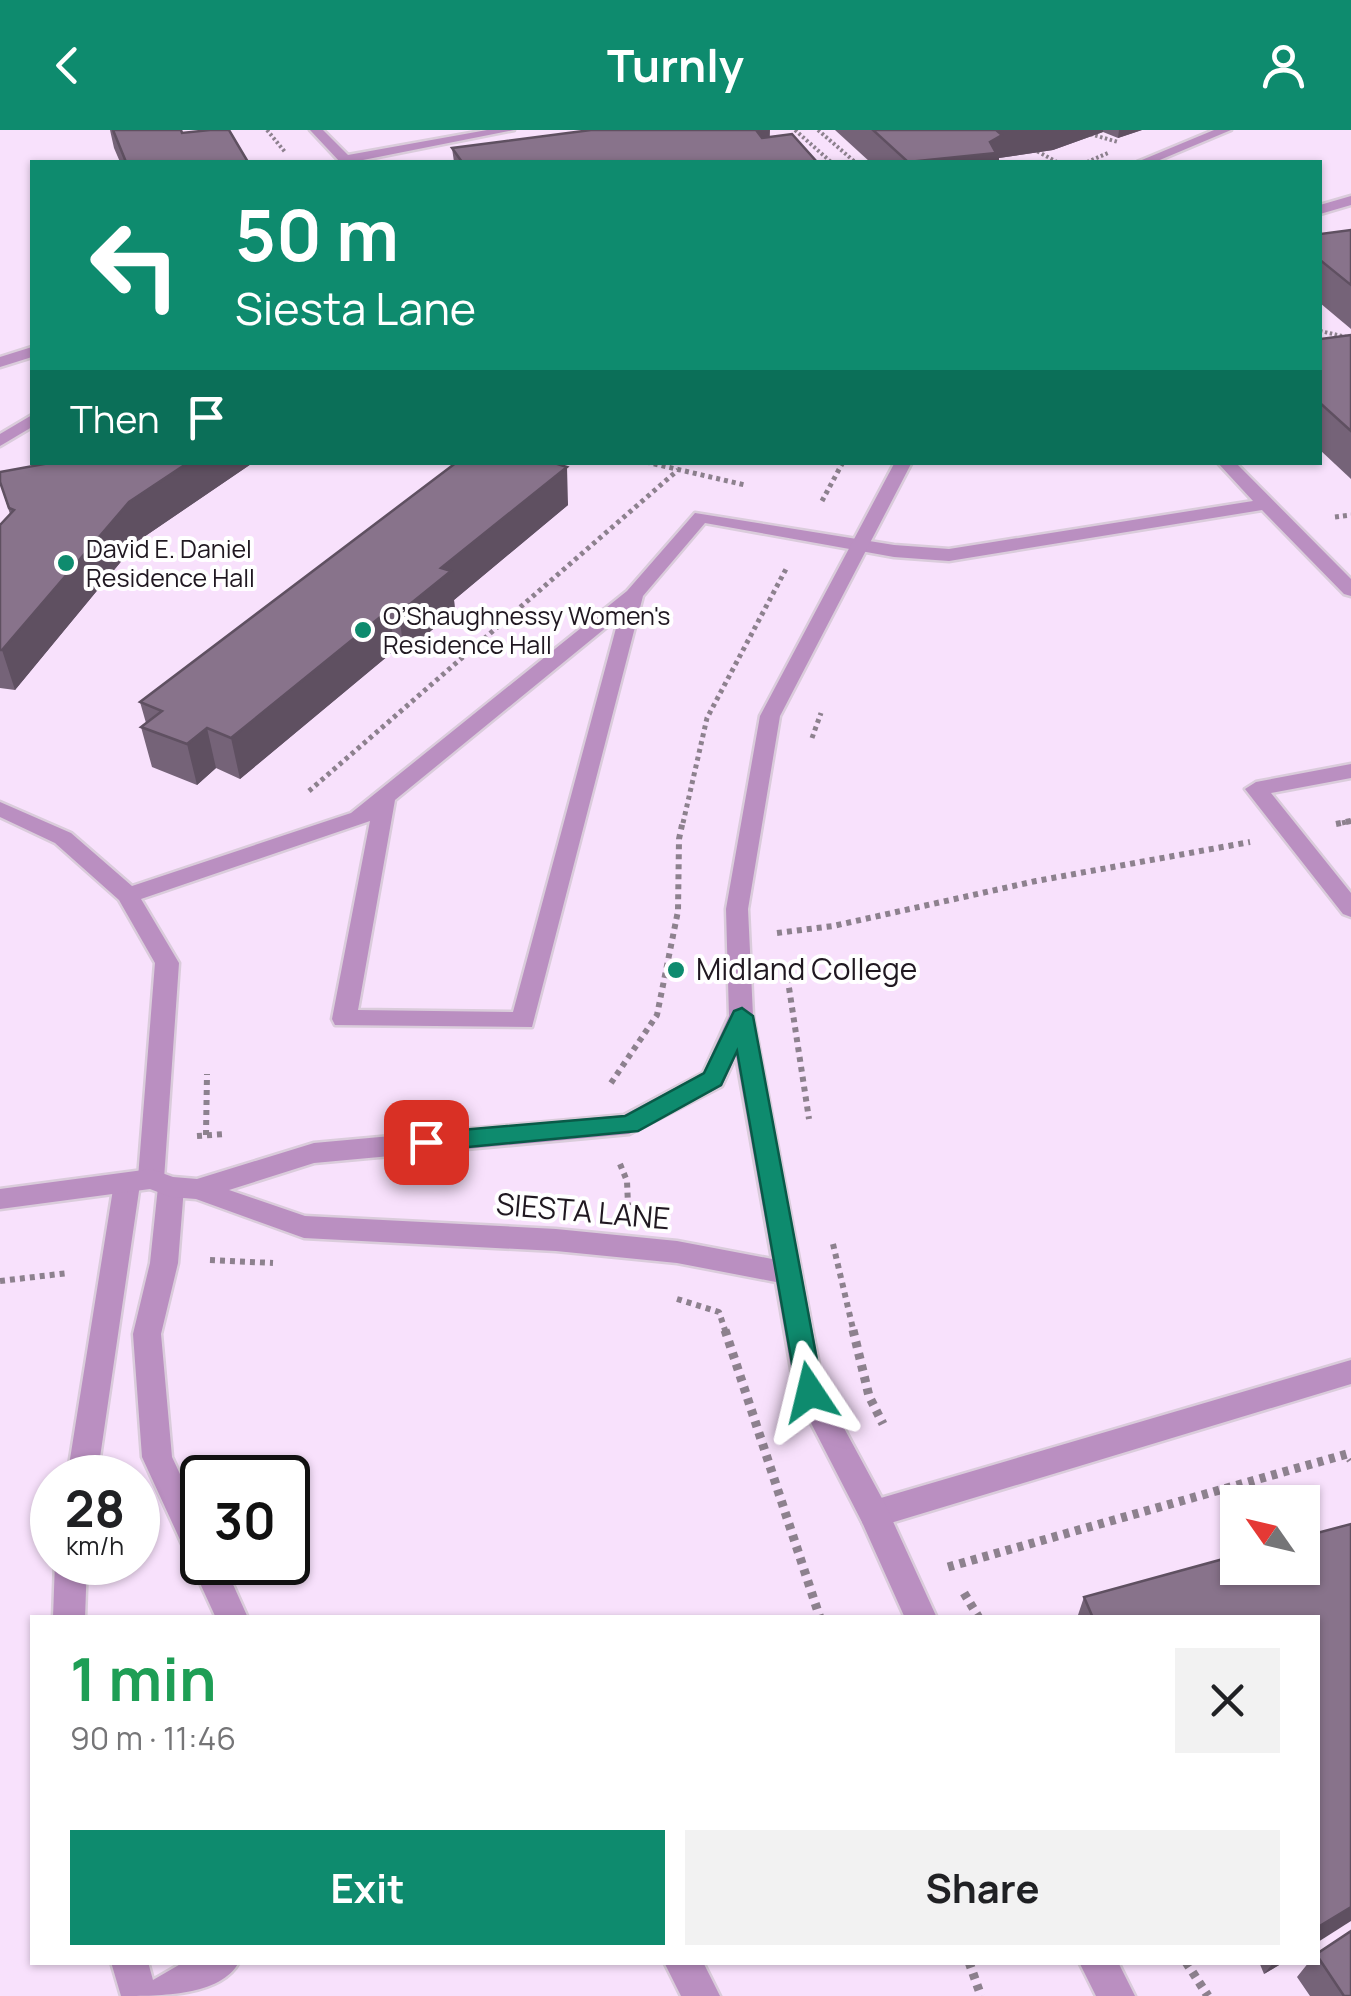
<!DOCTYPE html>
<html lang="en">
<head>
<meta charset="utf-8">
<style>
  :root { --surface:#fff; --page:#f2f2f2; --text:#202124; --muted:#757577; --accent:#0e8b6e }
  body { margin:0; font-family:Manrope,sans-serif; background:var(--page); color:var(--text); height:100vh; display:flex; flex-direction:column; font-size:38px; white-space:nowrap }
  * { box-sizing:border-box; margin:0 }
  p { font-size:32px; color:var(--muted) }
  .icon { flex:none; width:55px; height:55px; fill:none; stroke:currentColor; stroke-width:2; stroke-linecap:round; stroke-linejoin:round }
  .map { position:relative; flex:1; overflow:hidden }
  .sheet { position:absolute; left:30px; top:1485px; width:1290px; height:350px; display:flex; flex-direction:column; background:var(--surface); border-radius:0px; box-shadow:0 2px 8px #0004 }
  .sheet>* { flex:none }
  .banner { position:absolute; left:30px; top:30px; width:1292px; height:305px; border-radius:0px; box-shadow:0 2px 8px #0004; background:#0e8b6e; color:#fff; overflow:hidden }
  .needle { width:65px; rotate:304deg }
  .fabs { position:absolute; left:1220px; top:1355px; display:grid; gap:20px }
  .fabs a { display:grid; place-items:center; width:100px; height:100px; border-radius:0px; background:var(--surface); box-shadow:0 2px 8px #0004; font-size:50px }
  .speed { position:absolute; left:30px; top:1325px; display:flex; gap:20px; font-size:50px; font-weight:700; text-align:center }
  .speed>* { display:grid; place-content:center; width:130px; height:130px; border-radius:50%; background:var(--surface); box-shadow:0 2px 8px #0004; line-height:1 }
  .speed small { font-size:25px; font-weight:400 }
  .speed .limit { border:5px solid #111; border-radius:15px; background:#fff; color:#111 }
  .pin { position:absolute; display:grid; place-items:center; width:85px; height:85px; color:#fff; margin:-42px; border-radius:20px; box-shadow:0 5px 15px #0006 }
  .me { position:absolute; width:110px; margin:-55px; rotate:350deg; stroke-linejoin:round; filter:drop-shadow(0 0 8px #0008) }
  .turn { display:flex; align-items:center; gap:35px; height:210px; padding:0 40px; font-size:45px }
  .turn .icon { width:130px; height:130px; stroke-width:2.5 }
  .turn b { display:block; font-size:70px; line-height:85px }
  .then { display:flex; align-items:center; height:95px; padding:0 40px; background:#0003; gap:20px; font-size:38px }
  .round { display:grid; place-items:center; flex:none; width:105px; height:105px; border-radius:0px; background:var(--page) }
  .overview { display:flex; align-items:center; justify-content:space-between; height:170px; padding:0 40px }
  h1 { font-size:60px; font-weight:700; line-height:75px; color:#1e9e55 }
  .cta { display:flex; gap:20px; margin-top:auto; padding:20px 40px }
  .cta a { flex:1; height:115px; border-radius:0px; background:var(--accent); color:#fff; font-size:40px; font-weight:700; line-height:115px; text-align:center }
  .cta a+a { background:var(--page); color:var(--text) }
  header { display:flex; justify-content:space-between; align-items:center; height:130px; padding:0 40px; background:var(--accent); color:#fff; font-size:45px; font-weight:700 }
  .map>svg:first-child { display:block }
</style>
</head>
<body>
<header><svg class="icon" aria-label="back" viewBox="0 0 24 24"><path d="M15 5l-7 7 7 7"/></svg>Turnly<svg class="icon" aria-label="person" viewBox="0 0 24 24"><circle cx="12" cy="8" r="4"/><path d="M4 21q1-7 8-7t8 7"/></svg></header>
<div class="map">
<svg width="1351" height="1866" viewBox="0 0 1351 1866">
  <rect width="100%" height="100%" fill="#fdeeff"/>
  <!-- built -->
  <path fill="#f8e1fc" fill-rule="evenodd" d="M0,0H1351V1866H0ZM32,32H1320V332H32ZM52,1348H138V1432H52ZM202,1348H288V1432H202ZM1238,1372H1302V1438H1238ZM32,1488H1318V1832H32Z"/>
  <g fill="none" stroke-linecap="round" stroke-linejoin="round">
    <!-- service casing -->
    <g stroke="#daccdb" stroke-width="5">
      <g id="service">
        <path d="M310,0H323L348,25L487,0H514L353,32H340Z"/>
        <path d="M1351,66V75L1320,84V75Z"/>
        <path d="M32,217V227L0,237V227Z"/>
        <path d="M32,285V297L0,316V304Z"/>
        <path d="M1217,332H1235L1351,449V466L1344,464L1262,380L949,431L894,427L705,393L643,466L532,897L335,895L332,889L370,691L141,769L179,833L164,1049L180,1050L184,1057L178,1133L161,1204L172,1327L202,1391V1432H223L248,1488H216L142,1327L133,1204L150,1133L158,1057L151,1059L140,1054L97,1348H67L114,1053L118,1046L127,1043L138,1048L155,833L119,770L55,713L0,687V672L71,703L132,756L351,683L627,461L695,383L894,415L949,419L1253,371ZM619,487L513,882L358,880L395,670Z"/>
        <path d="M1351,634V648L1271,663L1351,763V787L1343,784L1245,659L1256,652Z"/>
        <path d="M1351,1230V1254L874,1398L863,1394L859,1384L863,1374L874,1370Z"/>
        <path d="M55,1432H87L85,1488H53Z"/>
        <path d="M111,1832H148L153,1850L184,1832H239C221,1866 160,1866 121,1866Z"/>
        <path d="M664,1832H703L720,1866H681Z"/>
      </g>
    </g>
    <!-- minor casing -->
    <g stroke="#daccdb" stroke-width="5">
      <g id="minor">
        <path d="M1214,0H1231L1155,32H1137Z"/>
        <path d="M895,332H912L780,586L748,779L753,886L824,1261L885,1374L937,1488H905L862,1392L795,1262L776,1152L677,1133L556,1121L304,1108L196,1069L171,1067L150,1059L0,1079V1059L151,1039L173,1047L197,1049L314,1013L624,985L703,943L729,886L726,779L760,586ZM736,926L772,1129L677,1111L556,1099L305,1086L229,1060L314,1033L629,1004L722,956Z"/>
        <path d="M1079,1832H1118L1135,1866H1096Z"/>
      </g>
    </g>
    <!-- path-far3 -->
    <g stroke="#8d818e" stroke-width="4" stroke-dasharray="2.5 2.5" stroke-linecap="butt">
      <path d="M267,0L285,22"/>
      <path d="M795,0L831,32"/>
      <path d="M818,0L855,32"/>
      <path d="M1076,0L1118,12"/>
      <path d="M1033,19L1057,32"/>
      <path d="M1087,32L1108,23"/>
      <path d="M1320,201L1351,208"/>
    </g>
    <!-- path-far2 -->
    <g stroke="#8d818e" stroke-width="5" stroke-dasharray="4 4" stroke-linecap="butt">
      <path d="M646,332L745,355"/>
      <path d="M822,371L843,332"/>
      <path d="M1335,387L1351,385"/>
      <path d="M812,608L821,583"/>
      <path d="M309,661L678,340"/>
      <path d="M683,693L707,588L786,439"/>
      <path d="M1342,693L1351,691"/>
    </g>
    <!-- path-far1 -->
    <g stroke="#8d818e" stroke-width="6" stroke-dasharray="5 5" stroke-linecap="butt">
      <path d="M1336,694L1351,691"/>
      <path d="M777,803L833,796L1036,751L1250,712"/>
      <path d="M786,838L809,989"/>
      <path d="M611,953L657,885L678,781L679,709L683,690"/>
      <path d="M206,1005L207,944"/>
      <path d="M197,1006L225,1004"/>
      <path d="M620,1034L627,1051L628,1075"/>
      <path d="M833,1114L854,1203"/>
      <path d="M210,1130L273,1133"/>
      <path d="M0,1151L68,1143"/>
      <path d="M677,1169L719,1182L726,1203"/>
    </g>
    <!-- path -->
    <g stroke="#8d818e" stroke-width="9" stroke-dasharray="6 6" stroke-linecap="butt">
      <path d="M725,1200L820,1488"/>
      <path d="M853,1200L869,1266L883,1294"/>
      <path d="M948,1437L1347,1324L1351,1330"/>
      <path d="M964,1463L979,1488"/>
      <path d="M969,1832L981,1866"/>
      <path d="M1186,1832L1208,1866"/>
    </g>
    <!-- service -->
    <use href="#service" fill="#ba8fc1" fill-rule="evenodd"/>
    <!-- minor -->
    <use href="#minor" fill="#ba8fc1" fill-rule="evenodd"/>
  </g>
  <!-- wall -->
  <g fill="#756378">
    <path d="M110,0H181L182,3L248,32H120L114,18Z"/>
    <path d="M835,0H1142L1118,8L1103,2L1053,20L999,28V32H870Z"/>
    <path d="M770,7L817,32H454L452,18Z"/>
    <path d="M1351,100V199L1320,173V104Z"/>
    <path d="M1351,205V349L1320,320V209Z"/>
    <path d="M55,332H254L138,411L15,560L0,558V395L10,384L0,353Z"/>
    <path d="M457,332H560L568,375L454,470L455,481L404,523L395,520L240,649L216,638L197,655L152,637L141,597L146,593L140,572Z"/>
    <path d="M1084,1467L1318,1488H1077Z"/>
    <path d="M1318,1827L1351,1866H1310L1297,1847L1309,1832H1318Z"/>
    <path d="M1259,1832H1284L1264,1844Z"/>
  </g>
  <!-- shaded-wall -->
  <g fill="#5f5061">
    <path d="M756,0H770L769,28Z"/>
    <path d="M992,0H1103V2L1053,20L999,28V32H908Z"/>
    <path d="M1119,0H1142L1118,8Z"/>
    <path d="M189,332H254L138,411L15,560L2,520L129,372Z"/>
    <path d="M545,332H560L561,342L567,337L568,375L454,470L455,481L404,523L399,483Z"/>
    <path d="M389,480L395,520L240,649L231,608Z"/>
    <path d="M207,598L216,638L197,655L187,614Z"/>
    <path d="M1351,1777V1791L1318,1812V1797Z"/>
    <path d="M1274,1832H1284L1264,1844Z"/>
  </g>
  <!-- building -->
  <g fill="#88738b" stroke="#5f5061" stroke-width="2.5">
    <path d="M113,0H181L182,3L210,0H229L248,32H126Z"/>
    <path d="M591,0H756L762,8L792,4L817,32H462L452,18Z"/>
    <path d="M873,0H996L1002,5L990,12L996,23L908,32Z"/>
    <path d="M1351,100V155L1320,130V104Z"/>
    <path d="M1351,205V301L1320,273V209Z"/>
    <path d="M55,332H189L129,372L2,520H0V395L14,380L9,378L0,352V342Z"/>
    <path d="M457,332H551L567,337L441,438L451,441L399,483L389,480L231,608L207,598L187,614L141,597L162,581L140,572Z"/>
    <path d="M1351,1394V1777L1318,1797V1488H1093L1084,1467L1238,1425V1438H1302V1407Z"/>
    <path d="M1351,1801V1866H1344L1318,1827V1823Z"/>
  </g>
  <!-- route -->
  <path fill="#0e8b6e" stroke="#095a48" stroke-width="2.5" d="M742,878L753,886L823,1262L819,1270L810,1273L801,1270L797,1262L737,921L721,955L638,1001L426,1021L414,1012L426,1003L625,986L704,943L734,881Z"/>
  <!-- markers -->
  <g fill="#0e8b6e" stroke="#fff" stroke-width="4">
    <circle cx="66" cy="433" r="10"/>
    <circle cx="363" cy="500" r="10"/>
    <circle cx="676" cy="840" r="10"/>
  </g>
  <g text-anchor="middle" stroke-width="8" stroke-linejoin="round" paint-order="stroke">
    <!-- far-poi labels -->
    <g font-size="25" fill="#201821" stroke="#fff" text-anchor="start">
      <text x="86" y="428">David E. Daniel<tspan x="86" dy="29">Residence Hall</tspan></text>
      <text x="383" y="495">O’Shaughnessy Women's<tspan x="383" dy="29">Residence Hall</tspan></text>
    </g>
    <!-- poi labels -->
    <g font-size="30" fill="#201821" stroke="#fff" text-anchor="start">
      <text x="696" y="850">Midland College</text>
    </g>
    <!-- street labels -->
    <g font-size="30" fill="#201821" stroke="#fff">
      <text transform="translate(583 1082) rotate(5)" y="10">SIESTA LANE</text>
    </g>
  </g>
</svg>
<div class="fabs">
<a><svg class="needle" viewBox="-14 -14 28 28"><path d="M0-13l5 13h-10z" fill="#e53935"/><path d="M0 13l5-13h-10z" fill="#757577"/></svg></a>
</div>
<div class="speed"><div>28<small>km/h</small></div><div class="limit">30</div></div>
<div class="pin" style="left:426px;top:1012px;background:#d93025"><svg class="icon" aria-label="arrive" viewBox="0 0 24 24"><path d="M6 21V4h12l-3 4 3 4H6"/></svg></div>
<svg class="me" style="left:810px;top:1262px" viewBox="-20 -20 40 40"><path d="M0-17L14 15 0 8-14 15z" fill="#0e8b6e" stroke="#fff" stroke-width="4"/></svg>
<div class="banner">
<div class="turn"><svg class="icon" aria-label="left" viewBox="0 0 24 24"><path d="M17 20v-9H6M10 6l-5 5 5 5"/></svg><div><b>50 m</b>Siesta Lane</div></div>
<div class="then">Then<svg class="icon" aria-label="arrive" viewBox="0 0 24 24"><path d="M6 21V4h12l-3 4 3 4H6"/></svg></div>
</div>
<section class="sheet">
<div class="overview"><div><h1>1 min</h1><p>90 m · 11:46</p></div><a class="round"><svg class="icon" aria-label="close" viewBox="0 0 24 24"><path d="M6 6l12 12M18 6L6 18"/></svg></a></div>
<div class="cta"><a>Exit</a><a>Share</a></div>
</section>
</div>
</body>
</html>
